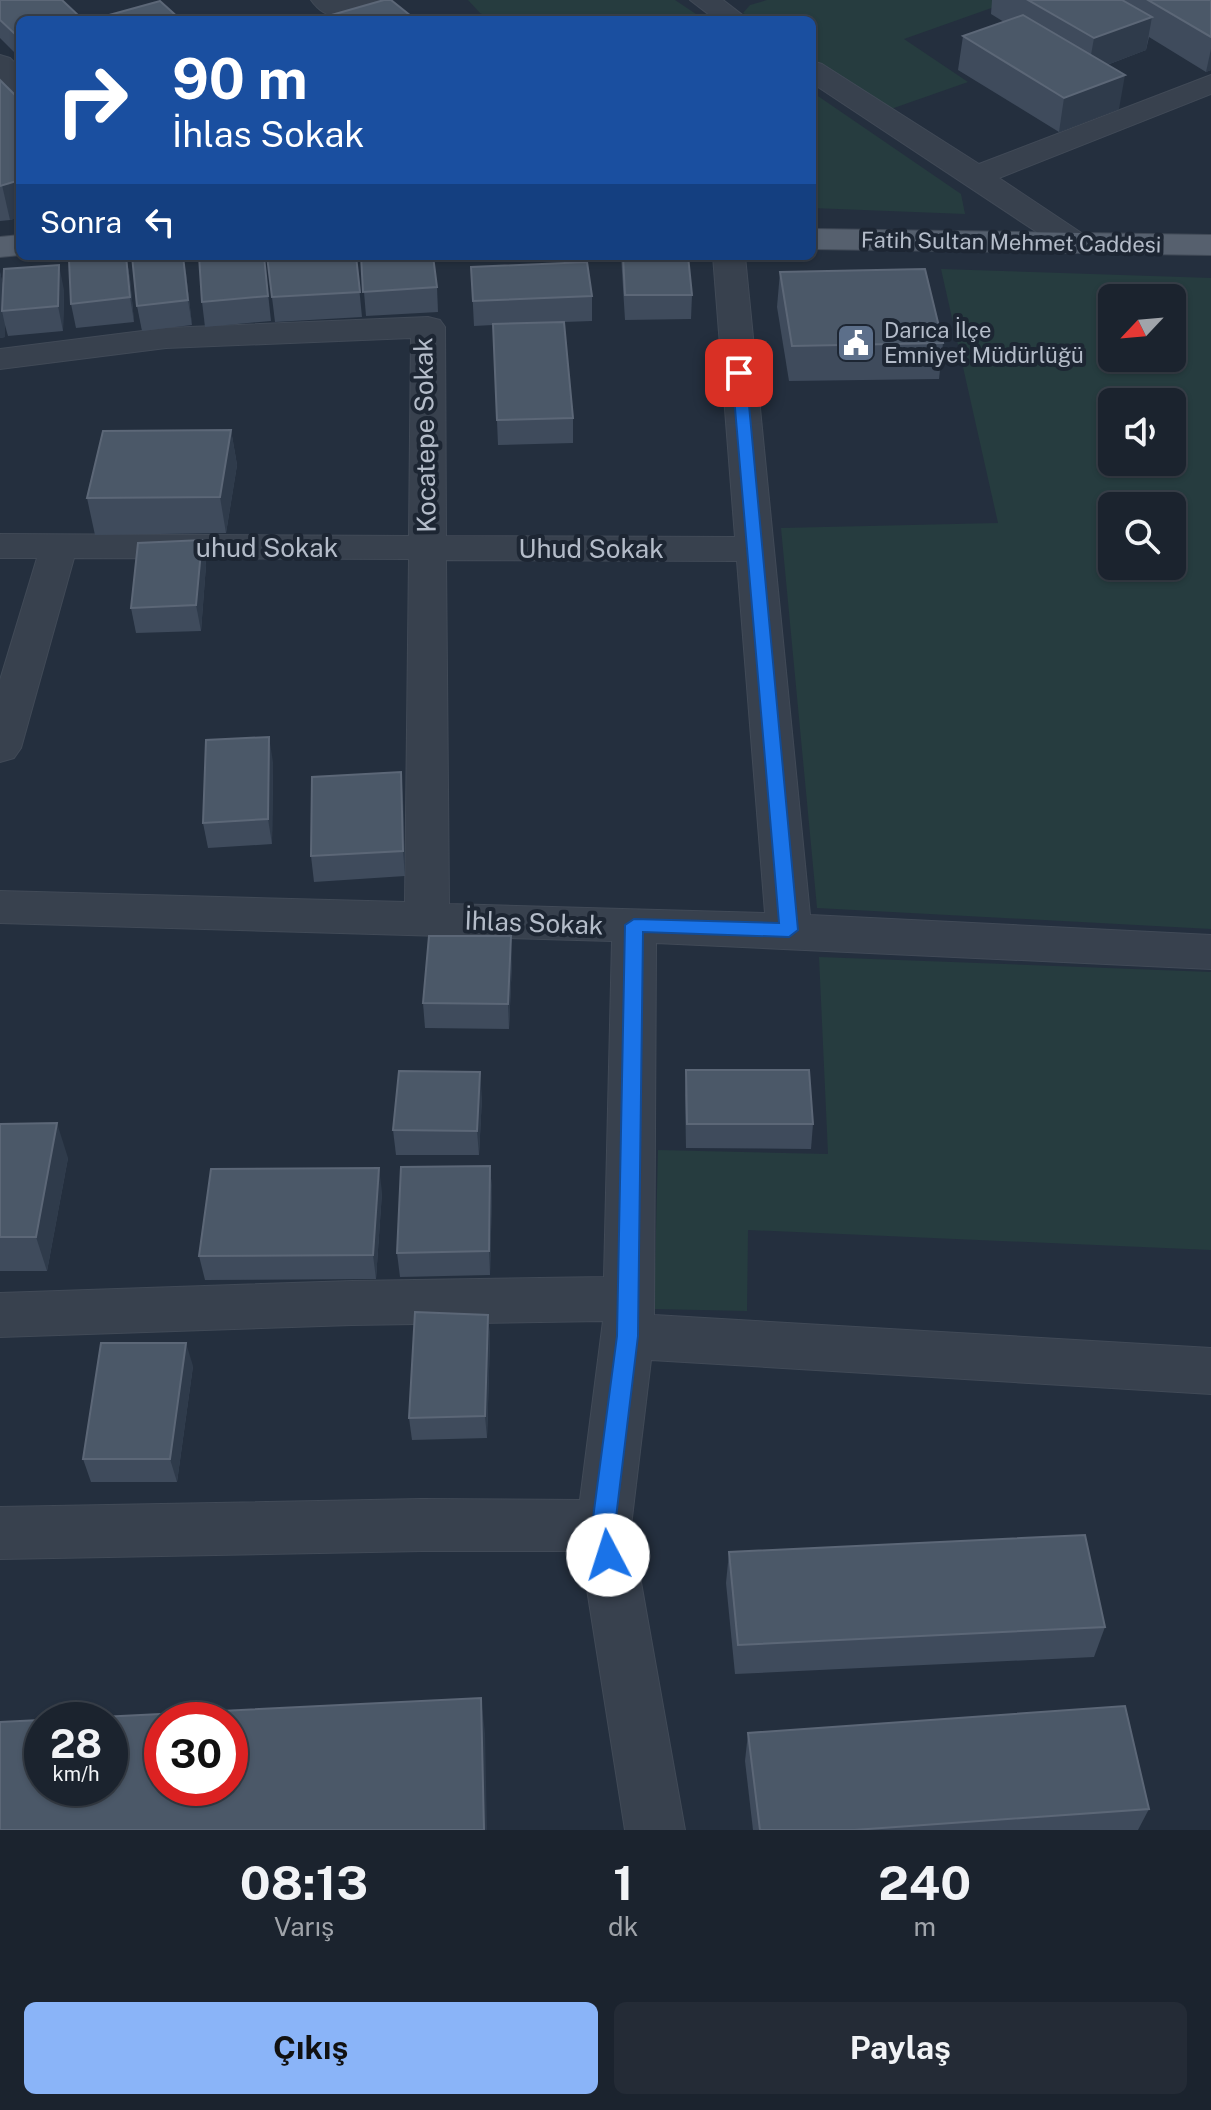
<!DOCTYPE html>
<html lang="tr">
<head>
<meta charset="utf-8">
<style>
  :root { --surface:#1b232e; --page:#242b36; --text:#f1f3f6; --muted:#a0a4aa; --line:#39404a; --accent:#8ab4f8 }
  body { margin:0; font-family:"Public Sans",sans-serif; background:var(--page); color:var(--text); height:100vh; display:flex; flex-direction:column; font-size:30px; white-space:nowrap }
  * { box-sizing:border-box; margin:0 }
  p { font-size:26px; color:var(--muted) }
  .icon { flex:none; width:44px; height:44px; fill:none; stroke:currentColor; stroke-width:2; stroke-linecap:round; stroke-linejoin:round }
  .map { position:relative; height:1830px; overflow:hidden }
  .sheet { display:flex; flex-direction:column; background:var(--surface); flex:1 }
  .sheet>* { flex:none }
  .top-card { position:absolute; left:16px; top:16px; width:800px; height:244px; border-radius:12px; box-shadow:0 2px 6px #0004,0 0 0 2px var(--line); background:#1a4fa0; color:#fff; overflow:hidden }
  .needle { width:52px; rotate:244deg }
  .tools { position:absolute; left:1098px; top:284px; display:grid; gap:16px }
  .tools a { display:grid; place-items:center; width:88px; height:88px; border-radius:12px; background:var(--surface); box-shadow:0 2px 6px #0004,0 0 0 2px var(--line); font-size:40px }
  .speed { position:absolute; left:24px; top:1702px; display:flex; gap:16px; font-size:40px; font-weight:700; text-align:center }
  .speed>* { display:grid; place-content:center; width:104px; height:104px; border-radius:50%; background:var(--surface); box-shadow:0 2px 6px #0004,0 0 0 2px var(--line); line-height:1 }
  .speed small { font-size:20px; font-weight:400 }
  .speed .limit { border:12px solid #d22; background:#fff; color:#111 }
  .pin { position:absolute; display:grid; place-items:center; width:68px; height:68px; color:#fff; margin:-34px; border-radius:16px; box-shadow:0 4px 12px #0006 }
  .me { position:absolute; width:88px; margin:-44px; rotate:355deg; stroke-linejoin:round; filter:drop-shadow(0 0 6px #0008) }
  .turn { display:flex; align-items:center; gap:28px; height:168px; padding:0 24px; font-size:36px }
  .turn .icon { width:104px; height:104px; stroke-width:2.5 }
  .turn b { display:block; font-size:56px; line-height:68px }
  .then { display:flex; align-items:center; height:76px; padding:0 24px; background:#0003; gap:16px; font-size:30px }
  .eta { display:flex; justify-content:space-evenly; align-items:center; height:136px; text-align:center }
  .eta b { font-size:48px; font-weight:700; line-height:56px }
  .primary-button { display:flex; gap:16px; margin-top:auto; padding:16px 24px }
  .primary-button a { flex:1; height:92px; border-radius:12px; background:var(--accent); color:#111; font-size:32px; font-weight:700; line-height:92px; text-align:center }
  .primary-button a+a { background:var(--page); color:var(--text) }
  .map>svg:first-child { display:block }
</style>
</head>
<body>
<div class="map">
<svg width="1211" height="1830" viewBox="0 0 1211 1830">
  <rect width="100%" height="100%" fill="#242f3e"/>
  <!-- green -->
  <g fill="#263c3f" fill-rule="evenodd">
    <path d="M468,0H675L705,20H493L480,13Z"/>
    <path d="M767,0H1014L904,39L968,82L891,109L812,58V20H753L743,13L750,5Z"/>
    <path d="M812,92L961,194L965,214L812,208Z"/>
    <path d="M941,269L1211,278V929L817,908L781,528L998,523ZM1112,298H1172V358H1112ZM1112,402H1172V462H1112ZM1112,506H1172V566H1112Z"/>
    <path d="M819,957L1211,972V1250L748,1230L747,1311L654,1309L658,1150L828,1154Z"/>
  </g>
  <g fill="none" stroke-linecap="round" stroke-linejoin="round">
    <!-- minor casing -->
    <g stroke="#414a57" stroke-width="2">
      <g id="minor">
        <path d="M311,0H391L387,6C359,14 331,29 311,0Z"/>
        <path d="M690,0H723L749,20H716Z"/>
        <path d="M0,55L10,58L20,68V94L10,91L0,81Z"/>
        <path d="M812,61L822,64L979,164L1211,75V94L999,178L1086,236L1091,243L1086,250L1075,253L1064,250L812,83Z"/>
        <path d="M713,256H745L810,915L1211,935V969L656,943L654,1315L1211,1348V1394L651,1360L631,1526L685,1830H625L581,1551H422L0,1559V1507L422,1499L580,1500L603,1321L352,1325L0,1337V1293L352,1281L604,1277L612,941L0,923V891L405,902L409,559L74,558L21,748L14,758L0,762V680L37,558H0V534L409,536L411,338L166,348L0,369V349L166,328L428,317L440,320L445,327L446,536L735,537ZM446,560L737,561L765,913L449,904Z"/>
      </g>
    </g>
    <!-- major casing -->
    <g stroke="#414a57" stroke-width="2">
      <g id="major">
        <path d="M812,229L1211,235V255L812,249Z"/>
        <path d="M20,235V255L0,257V237Z"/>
      </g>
    </g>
    <!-- minor -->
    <use href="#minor" fill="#38414e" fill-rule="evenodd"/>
    <!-- major -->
    <use href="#major" fill="#56606e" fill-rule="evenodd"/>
  </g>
  <!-- wall -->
  <g fill="#3f4b5c">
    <path d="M0,0L80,17V20H20V58L0,38Z"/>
    <path d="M992,0H1211V70L1206,72L1149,37L1146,50L1107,65L1119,109L1059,132L958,70L963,36L1004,22L991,14Z"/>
    <path d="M0,80L20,100V217L10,220L0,221Z"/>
    <path d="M126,256L130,279L134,322L76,328L71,304Z"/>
    <path d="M264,256L271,321L205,327L202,302Z"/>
    <path d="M267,256H356L362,317L275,322Z"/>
    <path d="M361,256L437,287L438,312L366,316Z"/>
    <path d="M621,256H688L692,295L691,319L625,320Z"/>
    <path d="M471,267L592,296V321L564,322L573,418V443L498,445L493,325L474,326Z"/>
    <path d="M0,272L3,286L64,290L63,331L8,336L5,325V337L0,338Z"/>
    <path d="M780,272L943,343L939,379L789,381L777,307Z"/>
    <path d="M186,273L192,325L142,331L137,306Z"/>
    <path d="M231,430L237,465L226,533L95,535L87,498Z"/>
    <path d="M202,540L206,565L201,631L136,633L131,608Z"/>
    <path d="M273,762L272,844L208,848L203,823Z"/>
    <path d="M403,798L405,876L314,882L311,856Z"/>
    <path d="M512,961L509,1029L425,1028L423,1003Z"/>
    <path d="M686,1070L813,1124L811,1149L686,1148L685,1095Z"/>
    <path d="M482,1097L479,1155H396L393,1130Z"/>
    <path d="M0,1124L68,1158L47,1271H0Z"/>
    <path d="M490,1166L492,1190L490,1275L400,1277L397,1253Z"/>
    <path d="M382,1192L376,1279L205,1280L199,1256Z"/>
    <path d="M488,1315L490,1338L487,1438L412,1440L409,1418Z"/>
    <path d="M193,1366L177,1482H91L83,1459Z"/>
    <path d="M729,1552L1105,1627L1094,1657L735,1674L726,1583Z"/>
    <path d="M748,1733L1149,1809L1138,1830H753L745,1761Z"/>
  </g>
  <!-- shaded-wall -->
  <g fill="#2f3b4b">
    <path d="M1152,17L1146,50L1088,72L1094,38Z"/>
    <path d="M20,34V56L16,35Z"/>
    <path d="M1211,49V70L1206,72Z"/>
    <path d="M1125,75L1119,109L1059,132L1064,98Z"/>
    <path d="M20,180V217L10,220L2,185Z"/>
    <path d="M126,256L130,279L134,322L130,297Z"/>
    <path d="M183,256L186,273L192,325L188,300Z"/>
    <path d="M59,265L64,290L63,331L58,306Z"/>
    <path d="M0,272L5,295L2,311L5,325V337L0,338Z"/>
    <path d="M231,430L237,465L226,533L220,497Z"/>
    <path d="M202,540L206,565L201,631L196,605Z"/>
    <path d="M269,737L273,762L272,844L268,819Z"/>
    <path d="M401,772L403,798L405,876L403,851Z"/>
    <path d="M511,936L512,961L509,1029L508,1004Z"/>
    <path d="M480,1072L482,1097L479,1155L477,1131Z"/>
    <path d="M57,1123L68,1158L47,1271L36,1237Z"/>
    <path d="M490,1166L492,1190L490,1275L489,1251Z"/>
    <path d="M379,1168L382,1192L376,1279L373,1255Z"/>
    <path d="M488,1315L490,1338L487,1438L485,1416Z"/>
    <path d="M186,1343L193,1366L177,1482L170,1459Z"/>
    <path d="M481,1698L485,1733L487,1830H484Z"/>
  </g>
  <!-- building -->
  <g fill="#4b5868" stroke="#5c6777" stroke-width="2" fill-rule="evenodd">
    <path d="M0,0H62L80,17L69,20H20V34L16,35L0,20Z"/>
    <path d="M384,0H391L416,20H314Z"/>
    <path d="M1028,0H1122L1152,17L1094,38Z"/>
    <path d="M1148,0H1211V37Z"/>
    <path d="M160,1L181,20H91Z"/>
    <path d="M1023,15L1125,75L1064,98L963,36Z"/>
    <path d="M0,80L20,100V180L0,186Z"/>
    <path d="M111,256H126L130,297L71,304L69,260Z"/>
    <path d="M132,256H183L188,300L137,306Z"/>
    <path d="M199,256H264L268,296L202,302Z"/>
    <path d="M267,256H356L360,292L272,297Z"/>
    <path d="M361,256H433L437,287L363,292Z"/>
    <path d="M623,256H688L692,295H625Z"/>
    <path d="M587,262L592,296L473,301L471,267Z"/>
    <path d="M59,265L58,306L2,311L4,269Z"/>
    <path d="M925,269L943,343L792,346L780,272Z"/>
    <path d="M564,322L573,418L497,420L493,324Z"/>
    <path d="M231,430L220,497L87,498L103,431Z"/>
    <path d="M202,540L196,605L131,608L138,543Z"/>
    <path d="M269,737L268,819L203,823L206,740Z"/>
    <path d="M401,772L403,851L311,856L312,777Z"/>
    <path d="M429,936H511L508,1004L423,1003Z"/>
    <path d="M686,1070H809L813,1124H687Z"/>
    <path d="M399,1071L480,1072L477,1131L393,1130Z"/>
    <path d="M57,1123L36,1237H0V1124Z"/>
    <path d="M490,1166L489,1251L397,1253L401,1167Z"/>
    <path d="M379,1168L373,1255L199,1256L211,1169Z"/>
    <path d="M415,1312L488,1315L485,1416L409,1418Z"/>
    <path d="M101,1343H186L170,1459H83Z"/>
    <path d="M1085,1535L1105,1627L738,1645L729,1552Z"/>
    <path d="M481,1698L484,1830H0V1722ZM42,1720H110V1788H42ZM162,1720H230V1788H162Z"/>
    <path d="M1125,1706L1149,1809L854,1830H760L748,1733Z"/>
  </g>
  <!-- route -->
  <path fill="#1a73e8" stroke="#114b97" stroke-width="2" d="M739,369L746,373L798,930L789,937L643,932L638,1336L615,1526L620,1555L617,1563L608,1566L600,1563L592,1526L617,1336L625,925L634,919L779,923L732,373Z"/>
  <!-- icons -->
  <defs>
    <g id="civic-square" transform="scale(2)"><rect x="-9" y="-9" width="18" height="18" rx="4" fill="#5c6f8a" stroke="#1d2633"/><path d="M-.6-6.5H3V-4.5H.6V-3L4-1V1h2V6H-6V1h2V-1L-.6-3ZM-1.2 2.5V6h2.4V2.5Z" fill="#fff"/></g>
  </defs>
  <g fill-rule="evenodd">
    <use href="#civic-square" x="856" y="343"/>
  </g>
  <g text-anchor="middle" stroke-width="8" stroke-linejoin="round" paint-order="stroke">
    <!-- far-street labels -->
    <g font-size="22" fill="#b4bcc9" stroke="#1d2633">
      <text transform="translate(1011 242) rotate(1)" y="8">Fatih Sultan Mehmet Caddesi</text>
    </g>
    <!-- far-poi labels -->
    <g font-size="22" fill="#b4bcc9" stroke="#1d2633" text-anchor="start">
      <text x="884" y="338">Darıca İlçe<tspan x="884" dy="25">Emniyet Müdürlüğü</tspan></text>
    </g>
    <!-- street labels -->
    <g font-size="26" fill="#b4bcc9" stroke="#1d2633">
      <text transform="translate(425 435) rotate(-91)" y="9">Kocatepe Sokak</text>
      <text x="267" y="557">uhud Sokak</text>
      <text x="591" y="558">Uhud Sokak</text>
      <text transform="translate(534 923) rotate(2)" y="9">İhlas Sokak</text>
    </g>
  </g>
</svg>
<div class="tools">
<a><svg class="needle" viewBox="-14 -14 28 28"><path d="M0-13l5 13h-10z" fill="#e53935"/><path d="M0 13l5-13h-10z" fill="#a0a4aa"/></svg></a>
<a><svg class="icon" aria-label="sound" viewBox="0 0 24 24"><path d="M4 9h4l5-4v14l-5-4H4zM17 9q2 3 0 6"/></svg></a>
<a><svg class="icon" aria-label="search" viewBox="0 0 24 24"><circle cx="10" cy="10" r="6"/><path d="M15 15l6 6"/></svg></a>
</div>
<div class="speed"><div>28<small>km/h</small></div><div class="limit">30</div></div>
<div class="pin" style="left:739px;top:373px;background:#d93025"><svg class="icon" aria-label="arrive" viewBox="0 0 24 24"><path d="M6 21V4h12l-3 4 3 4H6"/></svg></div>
<svg class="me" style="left:608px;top:1555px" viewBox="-20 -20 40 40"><circle r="19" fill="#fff"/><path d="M0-13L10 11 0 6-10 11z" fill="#1a73e8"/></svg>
<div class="top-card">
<div class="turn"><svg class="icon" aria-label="right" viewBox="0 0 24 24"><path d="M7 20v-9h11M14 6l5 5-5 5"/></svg><div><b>90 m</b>İhlas Sokak</div></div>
<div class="then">Sonra<svg class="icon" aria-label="left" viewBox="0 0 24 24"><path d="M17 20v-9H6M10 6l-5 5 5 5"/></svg></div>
</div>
</div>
<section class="sheet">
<div class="eta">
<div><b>08:13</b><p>Varış</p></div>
<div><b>1</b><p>dk</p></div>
<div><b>240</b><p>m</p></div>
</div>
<div class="primary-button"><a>Çıkış</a><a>Paylaş</a></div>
</section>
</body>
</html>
